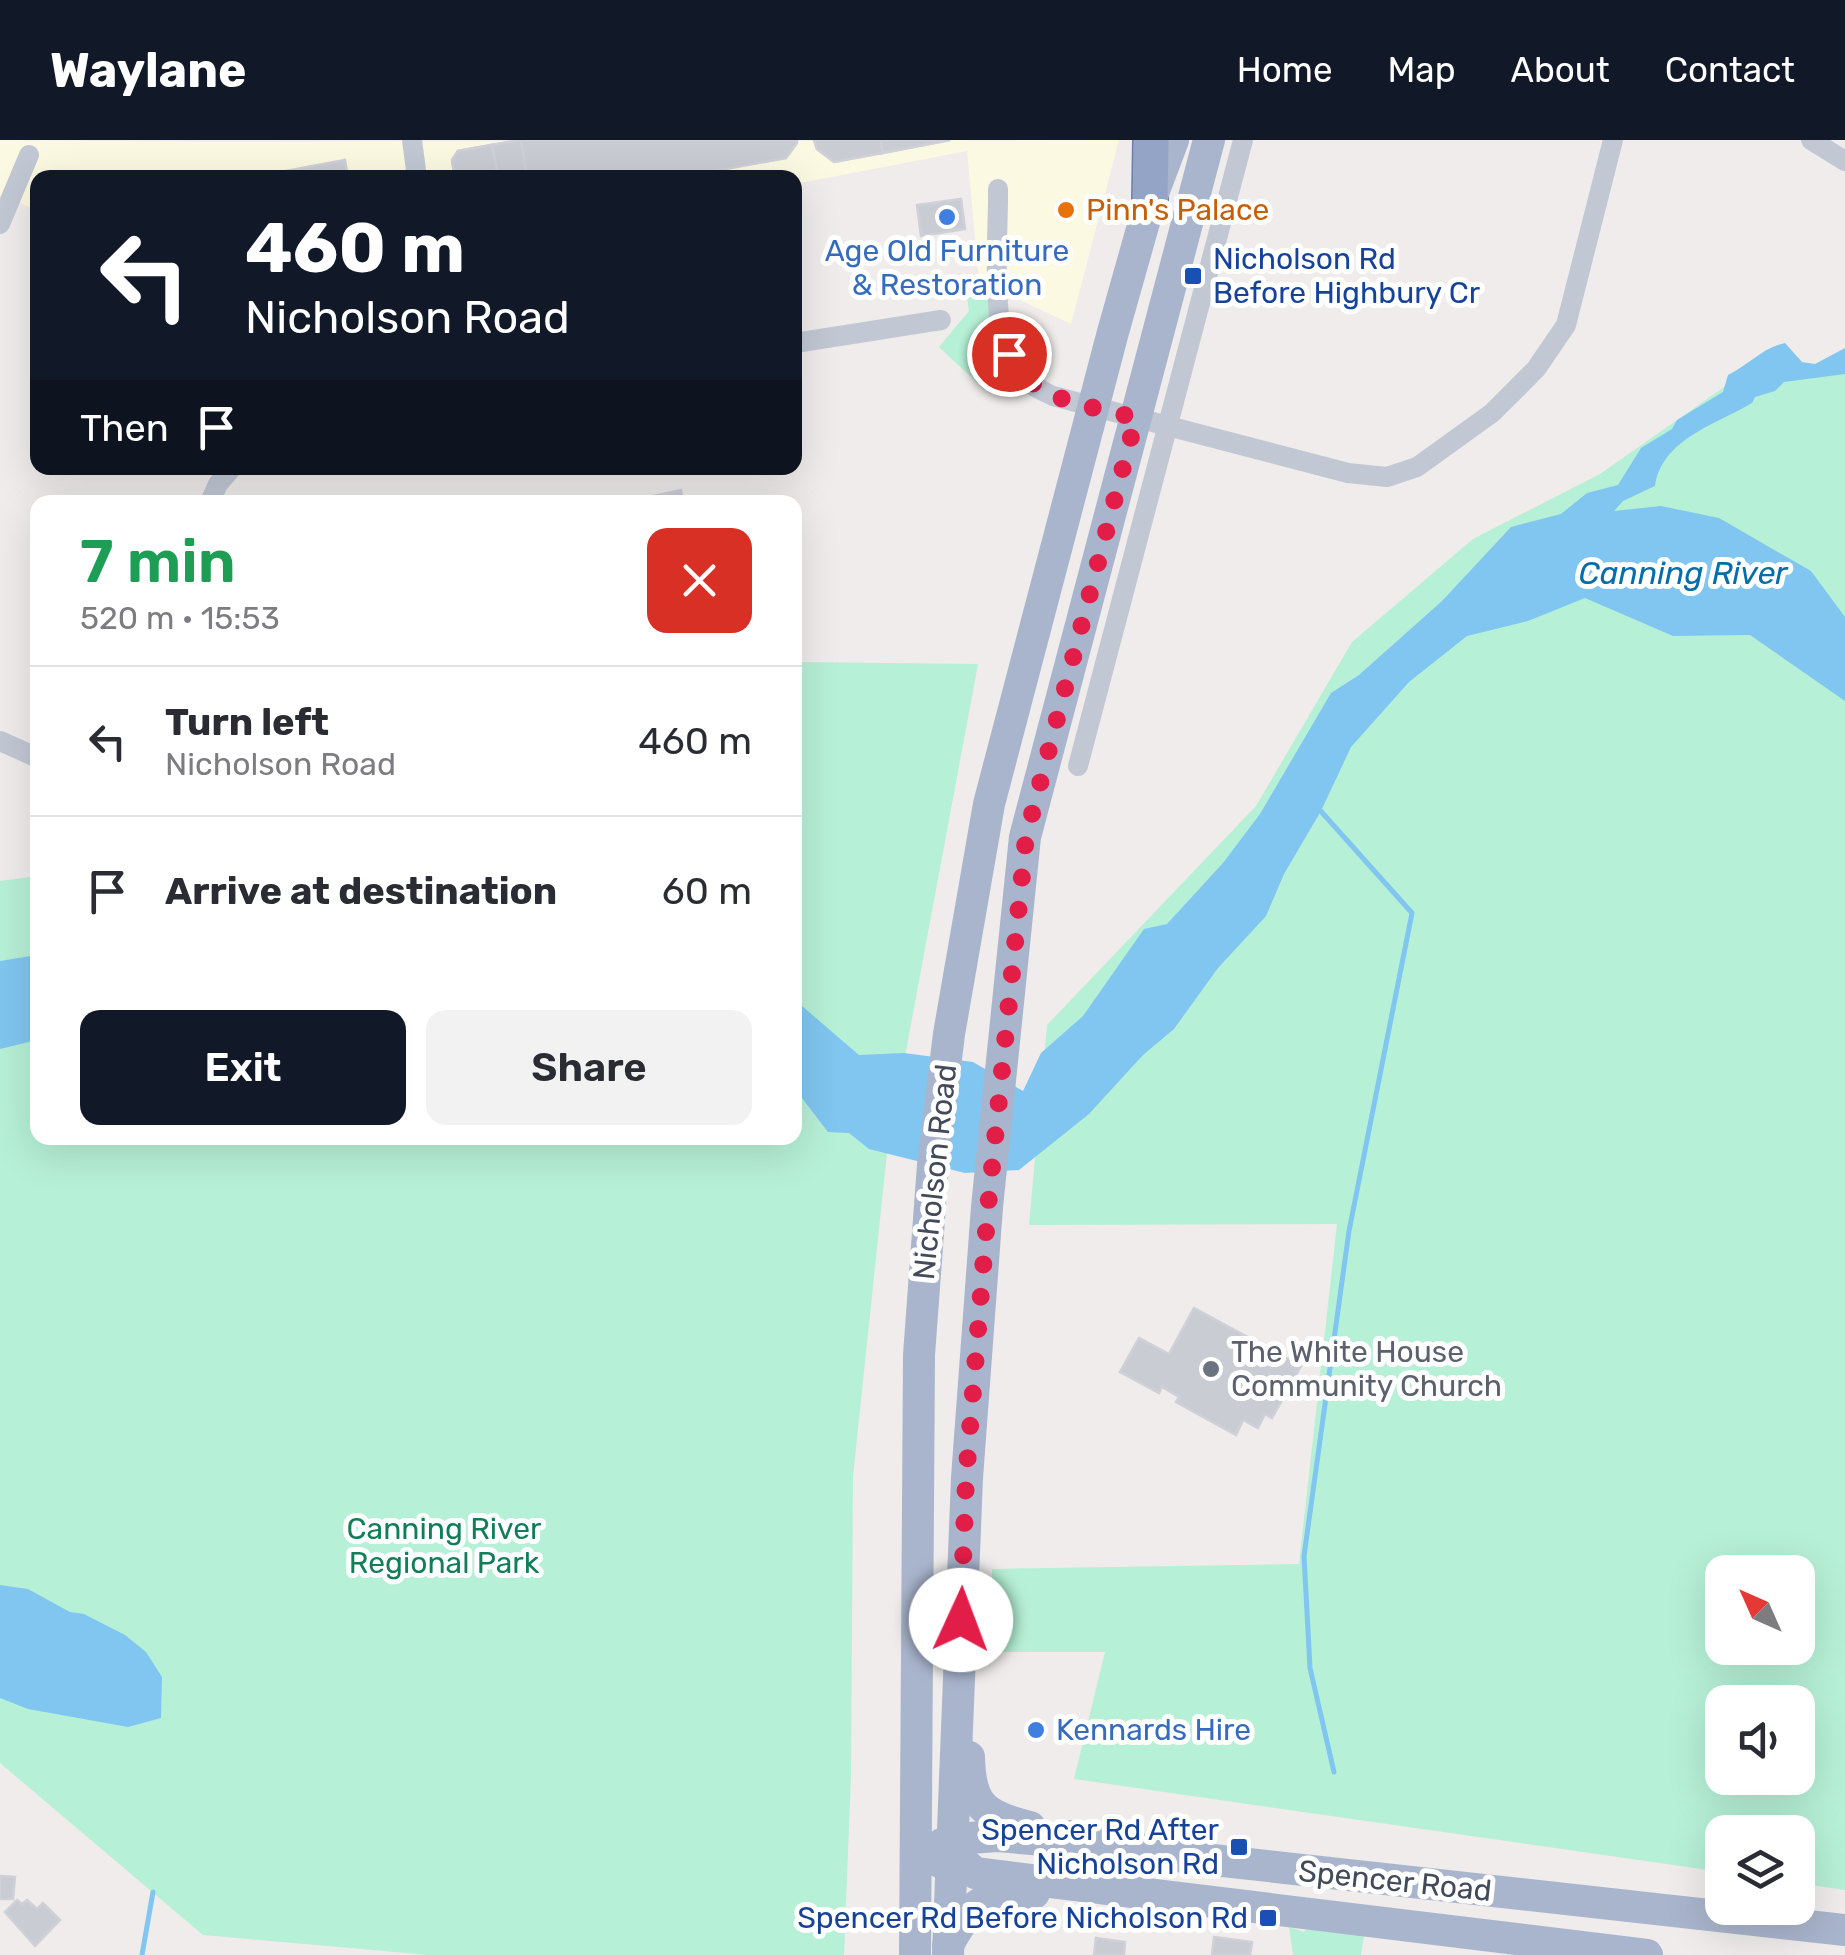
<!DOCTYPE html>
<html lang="en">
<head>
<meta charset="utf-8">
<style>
  :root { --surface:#fff; --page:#f2f2f3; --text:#2b2b33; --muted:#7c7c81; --line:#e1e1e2; --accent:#111827 }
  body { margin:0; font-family:Rubik,sans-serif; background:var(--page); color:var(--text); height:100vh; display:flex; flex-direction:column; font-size:38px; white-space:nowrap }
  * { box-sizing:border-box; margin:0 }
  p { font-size:32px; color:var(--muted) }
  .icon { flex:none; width:55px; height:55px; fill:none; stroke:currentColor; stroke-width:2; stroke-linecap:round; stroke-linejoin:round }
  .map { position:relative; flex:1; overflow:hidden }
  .details { position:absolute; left:30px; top:355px; width:772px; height:650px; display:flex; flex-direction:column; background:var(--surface); border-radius:20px; box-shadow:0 10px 40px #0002 }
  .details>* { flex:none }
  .banner { position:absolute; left:30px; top:30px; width:772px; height:305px; border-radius:20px; box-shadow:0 10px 40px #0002; background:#111827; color:#fff; overflow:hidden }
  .needle { width:65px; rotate:315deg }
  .buttons { position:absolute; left:1705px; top:1415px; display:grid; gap:20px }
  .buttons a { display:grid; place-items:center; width:110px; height:110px; border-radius:20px; background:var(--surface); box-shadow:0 10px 40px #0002; font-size:50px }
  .pin { position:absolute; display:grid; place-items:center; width:85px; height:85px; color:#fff; margin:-42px; border:5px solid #fff; border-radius:50%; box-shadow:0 2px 10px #0007 }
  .me { position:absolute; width:110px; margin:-55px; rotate:2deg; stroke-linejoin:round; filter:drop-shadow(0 0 8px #0008) }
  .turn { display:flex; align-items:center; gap:35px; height:210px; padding:0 50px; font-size:45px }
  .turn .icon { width:130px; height:130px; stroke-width:2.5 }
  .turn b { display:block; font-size:70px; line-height:85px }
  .then { display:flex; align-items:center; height:95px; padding:0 50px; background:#0003; gap:20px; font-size:38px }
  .round { display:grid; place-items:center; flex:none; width:105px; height:105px; border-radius:20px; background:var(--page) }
  .head { display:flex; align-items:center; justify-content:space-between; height:170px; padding:0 50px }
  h1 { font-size:60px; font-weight:600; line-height:75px; color:#1e9e55 }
  .button { display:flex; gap:20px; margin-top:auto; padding:20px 50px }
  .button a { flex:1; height:115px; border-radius:20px; background:var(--accent); color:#fff; font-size:40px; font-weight:600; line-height:115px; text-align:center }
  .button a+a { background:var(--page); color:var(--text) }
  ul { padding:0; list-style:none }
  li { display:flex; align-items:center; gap:30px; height:150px; padding:0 50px; border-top:2px solid var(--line) }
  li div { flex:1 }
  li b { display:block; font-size:38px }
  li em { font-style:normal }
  header { display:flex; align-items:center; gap:60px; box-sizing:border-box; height:140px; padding:0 50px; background:var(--accent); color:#fff }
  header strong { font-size:48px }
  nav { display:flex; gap:55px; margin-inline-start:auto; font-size:35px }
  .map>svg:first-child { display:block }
</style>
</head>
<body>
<header>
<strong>Waylane</strong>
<nav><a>Home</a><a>Map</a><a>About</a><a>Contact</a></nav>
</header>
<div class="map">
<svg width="1845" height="1815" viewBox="0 0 1845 1815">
  <rect width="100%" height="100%" fill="#efeceb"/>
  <!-- commercial -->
  <path fill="#fcf9e2" d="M0,0L207,2L1119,0L1071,184L979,141L967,11L795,44V38H38L37,71L7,56L0,70Z"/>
  <!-- green -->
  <g fill="#b6f0d6" fill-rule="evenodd">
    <path d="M993,151C992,186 1001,217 992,250H985L939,207L969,171L967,158Z"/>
    <path d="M1845,226V1750L1798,1743V1692H1722V1732L1074,1639L1105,1512H993L992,1429L1299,1424L1337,1084L1029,1085L1047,885L1256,666L1352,502L1473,399L1600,334L1727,245ZM1722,1432H1798V1508H1722ZM1722,1562H1798V1638H1722Z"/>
    <path d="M795,522L978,524L887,1013L853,1336L851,1636L844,1815H429L203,1795L0,1623V741L37,736L38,998H795Z"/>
    <path d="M1289,1787L1304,1792L1308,1788L1364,1795L1361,1815H1293Z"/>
  </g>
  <!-- water -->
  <g fill="#80c6f0">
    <path d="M1785,203L1802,222L1815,224L1845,208V234L1784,242L1775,251L1755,257L1752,263C1715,285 1662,299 1655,346L1623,361L1614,371L1661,366L1719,378L1811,431L1845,477V561L1750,495L1673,496L1585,458L1528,481L1467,496L1409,542L1351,607L1321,671L1284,734L1266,776L1218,828L1174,889L1143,915L1089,974L1019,1030L965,1033L869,1009L849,993L828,992L795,949V860L859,915L904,913L973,922L1023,951L1041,913L1083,876L1144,789L1167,784L1223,723L1260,674L1331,553L1359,535L1442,461L1511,387L1561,374L1587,353L1618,345L1641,308L1672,289L1677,280L1723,252L1728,235C1749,225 1762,208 1785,203Z"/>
    <path d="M37,815V900L0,909V821Z"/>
    <path d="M0,1445L28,1449L70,1472L84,1474L125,1495L146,1512L162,1537L161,1578L128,1587L28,1569L0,1558Z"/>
  </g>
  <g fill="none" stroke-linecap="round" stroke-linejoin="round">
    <!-- stream -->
    <g stroke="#80c6f0" stroke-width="5">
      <path d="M1318,668L1412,773L1349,1091L1304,1416L1310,1528L1334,1632"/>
      <path d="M142,1815L153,1752"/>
    </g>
  </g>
  <!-- building -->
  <g fill="#caccd4" stroke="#cfd0d8" stroke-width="2.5">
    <path d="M519,0H797V3L786,18L677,38H455L452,20L458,11Z"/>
    <path d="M521,0L527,38H498L492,5Z"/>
    <path d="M814,0H950L834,22L817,9Z"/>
    <path d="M814,0H881L883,13L834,22L817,9Z"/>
    <path d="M881,0H950L883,13Z"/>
    <path d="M492,5L498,38H455L452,20L458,11Z"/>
    <path d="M345,20L348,38H275V33Z"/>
    <path d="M961,59L965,89L921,96L917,65Z"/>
    <path d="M681,350L683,362H645L644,358Z"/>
    <path d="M1194,1168L1301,1226L1272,1278L1265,1274L1258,1288L1243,1280L1236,1295L1176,1262L1179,1257L1162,1247L1159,1253L1120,1232L1139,1198L1169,1214Z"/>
    <path d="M0,1736L15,1737L13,1759H0Z"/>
    <path d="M17,1760L22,1764L27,1760L37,1769L43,1763L60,1780L35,1806L5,1772Z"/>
    <path d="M1214,1797L1252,1802L1250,1815H1212Z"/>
    <path d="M1096,1798L1125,1802L1124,1815H1094Z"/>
  </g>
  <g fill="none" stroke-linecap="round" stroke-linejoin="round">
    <!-- trunk casing -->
    <g stroke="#6b7faa" stroke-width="38">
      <path id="trunk" d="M1150,61L1151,0"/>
    </g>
    <!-- minor -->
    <g stroke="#c1c8d4" stroke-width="20">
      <path d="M412,0L417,38"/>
      <path d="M1811,0L1845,21"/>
      <path d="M998,49C999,97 987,198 1020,235C1029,245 1041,250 1053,256L1348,333L1387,337L1417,327L1492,273L1536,229L1566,185L1613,0"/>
      <path d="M0,84L29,15"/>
      <path d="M795,203L941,180"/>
      <path d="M210,362L218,344L232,328"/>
      <path d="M0,601L38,618"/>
      <path d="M1078,626L1243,0"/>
    </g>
    <!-- primary -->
    <g stroke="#a9b5cd" stroke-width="32">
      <path d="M969,1617C970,1666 984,1676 1030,1687"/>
      <path d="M942,1704L975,1733L1647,1815"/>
      <path d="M940,1722L969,1698L998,1696L1043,1700L1072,1696L1177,1716L1845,1790"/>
      <path d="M948,1805C969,1765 986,1750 1034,1753"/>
      <path d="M915,1815L919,1215L933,1025L949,894L989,664L1113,192L1150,61L1173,0"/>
      <path d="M948,1815L967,1338L987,1067L1025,697L1209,0"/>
    </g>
    <!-- trunk -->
    <use href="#trunk" stroke="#94a4c6" stroke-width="35"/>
  </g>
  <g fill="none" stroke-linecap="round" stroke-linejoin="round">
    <!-- route -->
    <path stroke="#e11d48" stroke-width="18" stroke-dasharray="0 32.4" d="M961,1480L966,1338L988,1067L1026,697L1136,278C1090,265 1031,262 1009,214"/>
  </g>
  <!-- markers -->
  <circle fill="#e8710a" stroke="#fff" stroke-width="4" cx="1066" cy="70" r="10"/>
  <g fill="#3f7fe0" stroke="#fff" stroke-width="4">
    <circle cx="947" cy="77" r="10"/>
    <circle cx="1036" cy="1590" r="10"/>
  </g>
  <g fill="#1a4fb4" stroke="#fff" stroke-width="4">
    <rect x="1183" y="126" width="20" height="20" rx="5"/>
    <rect x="1229" y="1697" width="20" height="20" rx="5"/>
    <rect x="1258" y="1768" width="20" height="20" rx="5"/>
  </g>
  <circle fill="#6b7280" stroke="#fff" stroke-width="4" cx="1211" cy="1229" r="10"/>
  <g text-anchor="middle" stroke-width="10" stroke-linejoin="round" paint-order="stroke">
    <!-- food labels -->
    <g font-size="30" fill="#c56008" stroke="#fff" text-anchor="start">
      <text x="1086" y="80">Pinn's Palace</text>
    </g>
    <!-- shop labels -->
    <g font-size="30" fill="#366cbe" stroke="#fff">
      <text x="947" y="121">Age Old Furniture<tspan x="947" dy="34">&amp; Restoration</tspan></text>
      <text x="1056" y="1600" text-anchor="start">Kennards Hire</text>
    </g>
    <!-- transit labels -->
    <g font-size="30" fill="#164399" stroke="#fff" text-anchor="end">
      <text x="1213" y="129" text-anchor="start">Nicholson Rd<tspan x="1213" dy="34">Before Highbury Cr</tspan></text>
      <text x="1219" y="1700">Spencer Rd After<tspan x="1219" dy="34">Nicholson Rd</tspan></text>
      <text x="1248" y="1788">Spencer Rd Before Nicholson Rd</text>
    </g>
    <!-- street labels -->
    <g font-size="30" fill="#434b5a" stroke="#fff">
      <text transform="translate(935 1032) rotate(-84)" y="10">Nicholson Road</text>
      <text transform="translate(1395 1741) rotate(6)" y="10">Spencer Road</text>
    </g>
    <!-- worship labels -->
    <g font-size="30" fill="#5b616d" stroke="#fff" text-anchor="start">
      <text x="1231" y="1222">The White House<tspan x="1231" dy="34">Community Church</tspan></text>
    </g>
    <!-- park labels -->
    <g font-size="30" fill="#117e59" stroke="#fff">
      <text x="444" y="1399">Canning River<tspan x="444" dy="34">Regional Park</tspan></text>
    </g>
    <!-- water labels -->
    <g font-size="32" font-style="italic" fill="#056dab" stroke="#fff">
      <text x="1683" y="444">Canning River</text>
    </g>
  </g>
</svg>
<div class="buttons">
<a><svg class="needle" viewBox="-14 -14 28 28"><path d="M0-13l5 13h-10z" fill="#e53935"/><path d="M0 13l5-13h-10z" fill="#7c7c81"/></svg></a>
<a><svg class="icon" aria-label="sound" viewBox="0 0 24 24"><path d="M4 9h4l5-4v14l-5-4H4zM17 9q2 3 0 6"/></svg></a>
<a><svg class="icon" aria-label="layers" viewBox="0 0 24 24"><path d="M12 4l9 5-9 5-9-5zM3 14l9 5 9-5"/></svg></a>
</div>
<div class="pin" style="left:1009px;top:214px;background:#d93025"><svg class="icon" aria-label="arrive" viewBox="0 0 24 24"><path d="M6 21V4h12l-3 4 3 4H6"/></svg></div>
<svg class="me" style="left:961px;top:1480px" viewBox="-20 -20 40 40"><circle r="19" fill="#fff"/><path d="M0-13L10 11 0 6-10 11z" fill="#e11d48"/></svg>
<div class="banner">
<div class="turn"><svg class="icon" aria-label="left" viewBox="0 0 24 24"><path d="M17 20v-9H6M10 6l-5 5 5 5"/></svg><div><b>460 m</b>Nicholson Road</div></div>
<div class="then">Then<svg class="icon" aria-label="arrive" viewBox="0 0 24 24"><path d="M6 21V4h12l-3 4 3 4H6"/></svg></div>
</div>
<section class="details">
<div class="head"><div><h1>7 min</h1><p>520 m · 15:53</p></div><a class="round" style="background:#d93025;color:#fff"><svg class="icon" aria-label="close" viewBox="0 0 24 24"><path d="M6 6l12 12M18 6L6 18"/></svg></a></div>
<ul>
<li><svg class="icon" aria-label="left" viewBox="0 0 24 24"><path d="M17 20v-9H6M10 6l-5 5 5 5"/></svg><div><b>Turn left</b><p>Nicholson Road</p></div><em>460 m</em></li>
<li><svg class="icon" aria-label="arrive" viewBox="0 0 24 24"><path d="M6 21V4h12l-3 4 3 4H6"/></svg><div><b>Arrive at destination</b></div><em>60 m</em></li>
</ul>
<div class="button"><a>Exit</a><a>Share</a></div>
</section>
</div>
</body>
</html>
